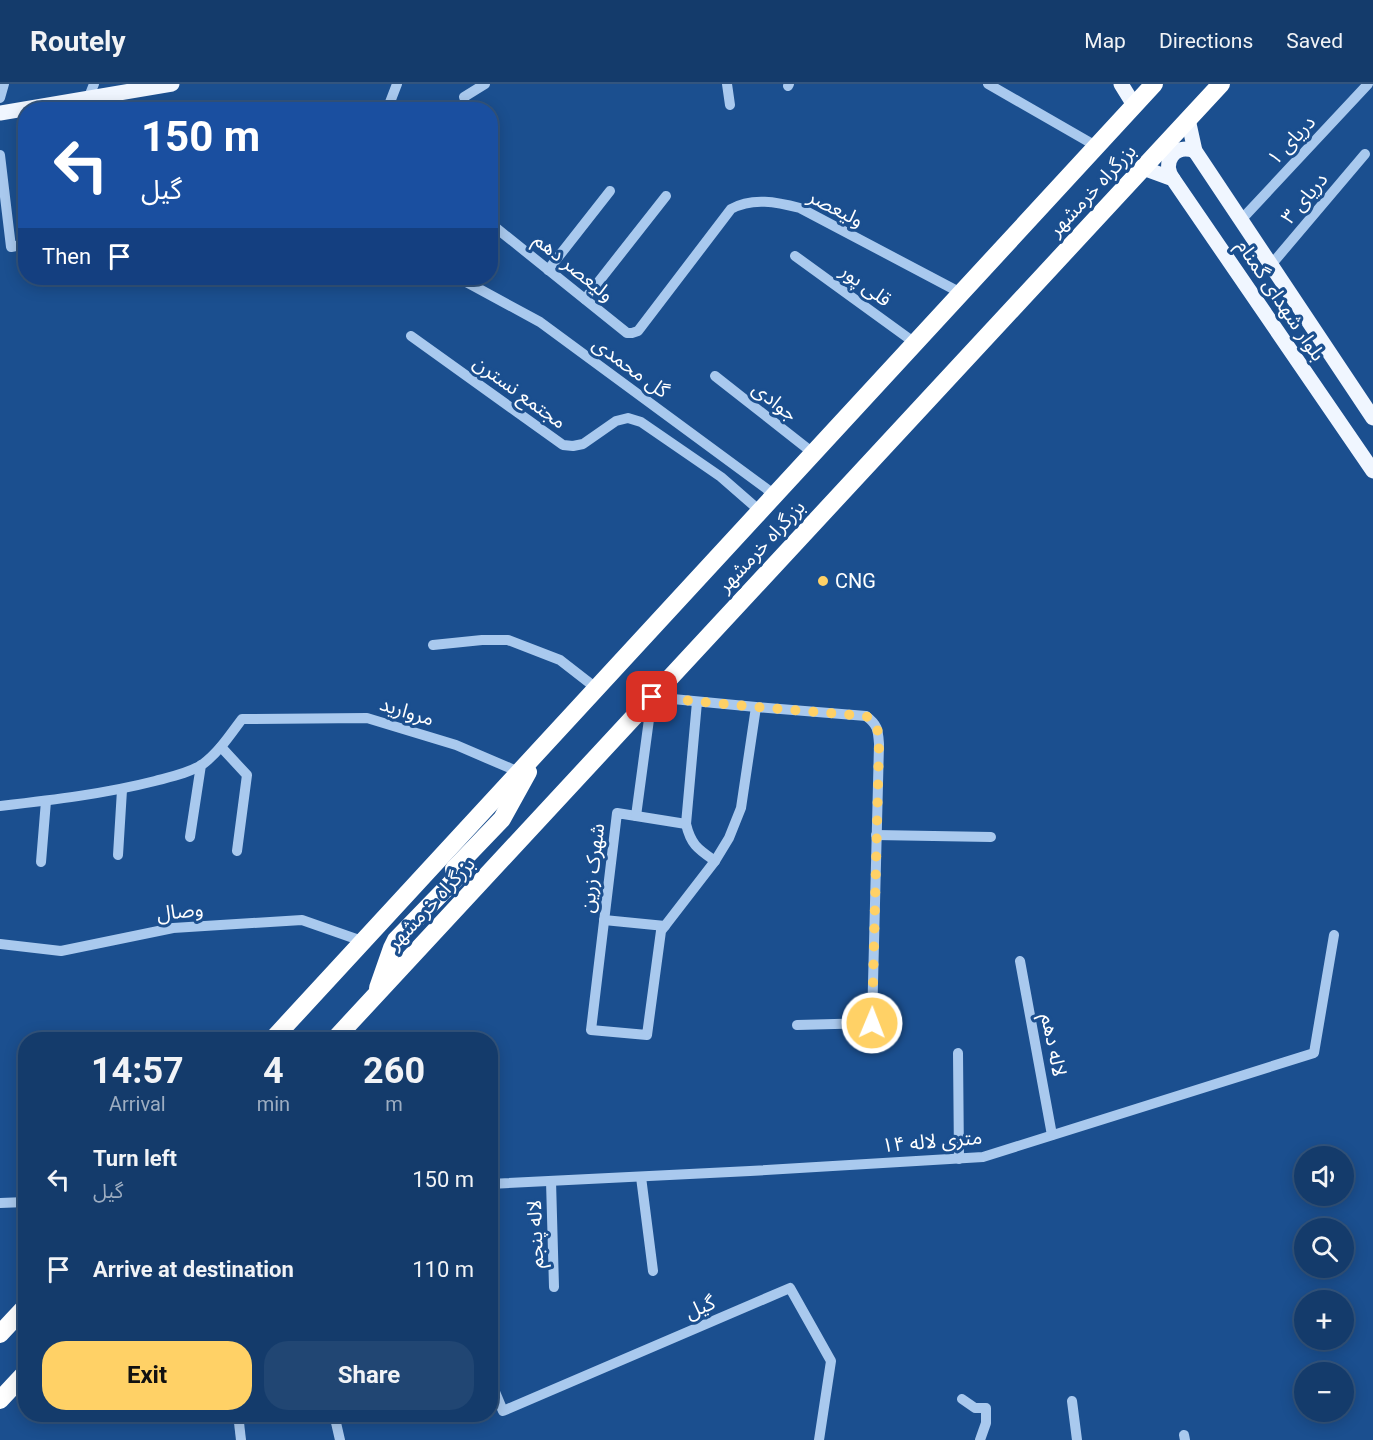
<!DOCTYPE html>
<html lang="en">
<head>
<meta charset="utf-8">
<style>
  :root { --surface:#143b6b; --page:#214673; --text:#f1f3f6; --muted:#9dadc1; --line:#33557e; --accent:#ffd166 }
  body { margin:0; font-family:Roboto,"Noto Sans Arabic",sans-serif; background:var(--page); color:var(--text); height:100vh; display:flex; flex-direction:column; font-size:22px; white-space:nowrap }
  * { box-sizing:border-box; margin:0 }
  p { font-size:20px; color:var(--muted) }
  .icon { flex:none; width:33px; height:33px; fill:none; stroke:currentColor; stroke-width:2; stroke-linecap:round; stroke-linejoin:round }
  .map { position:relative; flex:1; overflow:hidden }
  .drawer { position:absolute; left:18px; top:948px; width:480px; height:390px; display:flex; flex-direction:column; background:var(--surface); border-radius:24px; box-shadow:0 3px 15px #0003,0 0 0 2px var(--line) }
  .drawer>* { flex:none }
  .guide { position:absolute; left:18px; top:18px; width:480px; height:183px; border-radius:24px; box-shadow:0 3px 15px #0003,0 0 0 2px var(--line); background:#1a4fa0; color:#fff; overflow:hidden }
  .controls { position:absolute; left:1294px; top:1062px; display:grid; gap:12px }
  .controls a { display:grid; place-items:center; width:60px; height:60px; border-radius:50%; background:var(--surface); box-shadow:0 3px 15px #0003,0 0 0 2px var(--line); font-size:30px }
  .pin { position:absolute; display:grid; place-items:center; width:51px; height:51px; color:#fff; margin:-26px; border-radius:12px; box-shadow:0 3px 9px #0006 }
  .me { position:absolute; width:66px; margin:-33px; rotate:1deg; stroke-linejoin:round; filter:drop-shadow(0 0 4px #0008) }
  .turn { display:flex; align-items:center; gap:21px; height:126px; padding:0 24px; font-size:27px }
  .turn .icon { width:78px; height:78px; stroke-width:2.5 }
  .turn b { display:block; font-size:42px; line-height:51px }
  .then { display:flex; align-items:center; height:57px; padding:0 24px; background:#0003; gap:12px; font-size:22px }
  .eta { display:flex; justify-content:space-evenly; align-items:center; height:102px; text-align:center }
  .eta b { font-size:36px; font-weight:700; line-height:42px }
  .primary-button { display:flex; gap:12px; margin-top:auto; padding:12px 24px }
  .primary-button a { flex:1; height:69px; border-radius:24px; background:var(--accent); color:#111; font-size:24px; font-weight:700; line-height:69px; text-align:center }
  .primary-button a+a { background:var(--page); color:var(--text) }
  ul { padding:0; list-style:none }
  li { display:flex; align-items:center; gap:18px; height:90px; padding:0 24px }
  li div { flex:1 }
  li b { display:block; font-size:22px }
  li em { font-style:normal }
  header { display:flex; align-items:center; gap:36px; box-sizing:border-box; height:84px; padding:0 30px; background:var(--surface); border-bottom:2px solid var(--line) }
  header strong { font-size:28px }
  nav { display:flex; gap:33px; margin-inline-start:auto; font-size:21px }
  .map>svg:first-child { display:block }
</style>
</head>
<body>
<header>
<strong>Routely</strong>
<nav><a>Map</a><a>Directions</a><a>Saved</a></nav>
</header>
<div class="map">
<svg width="1373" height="1356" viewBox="0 0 1373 1356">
  <rect width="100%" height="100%" fill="#1b4f8f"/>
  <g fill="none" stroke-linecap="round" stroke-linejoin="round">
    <!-- minor -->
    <g stroke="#a9c9ee" stroke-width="10">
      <path d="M727,0L730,21"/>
      <path d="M988,0L1096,62"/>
      <path d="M788,2L789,0"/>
      <path d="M464,13L485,0"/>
      <path d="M0,14L4,0"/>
      <path d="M88,26V15L94,0"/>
      <path d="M387,26L397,0"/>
      <path d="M0,71L11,163L26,160"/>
      <path d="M1241,136L1368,0"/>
      <path d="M490,139L627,249H632L638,247L731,125C752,113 777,118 800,124L961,209"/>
      <path d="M795,172L915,259"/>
      <path d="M1271,181L1365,70"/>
      <path d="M548,186L610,107"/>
      <path d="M459,194L540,238L775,411"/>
      <path d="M585,215L666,112"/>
      <path d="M411,252L563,361L573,362L583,360L616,337L628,334L641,338L721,393L760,427"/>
      <path d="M715,292L813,369"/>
      <path d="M433,561L482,556H508L560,576L596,604"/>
      <path d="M697,618L686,740C691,761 698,765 715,777"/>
      <path d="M756,623L741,724L729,754L715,777L661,847L647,951L591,946L617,729L636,732L652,613L756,623L866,632C878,641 878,646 879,660L872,939L797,941"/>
      <path d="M221,663L247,691L237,767"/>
      <path d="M0,722C52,716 104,710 155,697C170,693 190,689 203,680C219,668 230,651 242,635L367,634L456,661L519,688"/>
      <path d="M636,732L686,740"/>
      <path d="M876,751L991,753"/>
      <path d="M190,753L201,681"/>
      <path d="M118,771L122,706"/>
      <path d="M41,778L46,717"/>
      <path d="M604,836L665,842"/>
      <path d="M0,860L61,867L173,844L302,836L362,857"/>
      <path d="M1020,877L1052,1051"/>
      <path d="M958,969L959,1075"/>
      <path d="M641,1093L653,1187"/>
      <path d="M551,1097L554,1203"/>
      <path d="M490,1100L750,1087L983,1073L1314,969L1334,851"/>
      <path d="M0,1119L26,1118"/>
      <path d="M490,1296L503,1327L790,1204L831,1277L819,1356"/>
      <path d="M962,1315L975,1324H986V1339L980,1356"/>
      <path d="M1072,1317L1077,1356"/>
      <path d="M238,1330L241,1356"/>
      <path d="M334,1330L340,1356"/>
      <path d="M1184,1351L1185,1356"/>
    </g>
    <!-- major -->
    <g stroke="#f0f6ff" stroke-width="15">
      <path d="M1121,0L1134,21"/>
      <path d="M0,29L172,0"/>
      <path d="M1188,35L1195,67L1373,334"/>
      <path d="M1143,84L1173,95L1175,98L1373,387"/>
      <path d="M1173,95C1161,78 1175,59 1195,67"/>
    </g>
    <!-- highway -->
    <g stroke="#fff" stroke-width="18">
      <path d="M454,785L502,735L528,688"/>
      <path d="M378,904L392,864L396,856L459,791"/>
      <path d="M272,956L1154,0"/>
      <path d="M334,956L1221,0"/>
      <path d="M0,1250L26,1222"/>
      <path d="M0,1316L26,1288"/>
    </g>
  </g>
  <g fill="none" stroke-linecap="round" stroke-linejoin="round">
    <!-- route -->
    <path stroke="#ffd166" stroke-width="10" stroke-dasharray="0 18" d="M652,613L756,623L866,632C878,640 878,645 879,660L872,939"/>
  </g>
  <!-- markers -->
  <circle fill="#ffd166" stroke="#1b4f8f" stroke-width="2" cx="823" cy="497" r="6"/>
  <g text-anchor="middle" stroke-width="6" stroke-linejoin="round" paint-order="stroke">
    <!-- street labels -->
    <g font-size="20" fill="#fff" stroke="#1b4f8f">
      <text transform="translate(1291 56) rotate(-47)" y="7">دریای ۱</text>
      <text transform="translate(1092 106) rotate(-47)" y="7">بزرگراه خرمشهر</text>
      <text transform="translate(1304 114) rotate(-50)" y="7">دریای ۳</text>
      <text transform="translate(836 124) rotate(27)" y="7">ولیعصر</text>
      <text transform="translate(574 183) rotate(39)" y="7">ولیعصر دهم</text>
      <text transform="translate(866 201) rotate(36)" y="7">قلی پور</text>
      <text transform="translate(1281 216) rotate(56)" y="7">بلوار شهدای گمنام</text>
      <text transform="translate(631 283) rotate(36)" y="7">گل محمدی</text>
      <text transform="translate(520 308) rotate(36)" y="7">مجتمع نسترن</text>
      <text transform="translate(775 317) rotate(38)" y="7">جوادی</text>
      <text transform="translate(761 462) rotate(-47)" y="7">بزرگراه خرمشهر</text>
      <text transform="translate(407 627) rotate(17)" y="7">مروارید</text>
      <text transform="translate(592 784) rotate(-83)" y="7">شهرک زرین</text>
      <text transform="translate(431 819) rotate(-47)" y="7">بزرگراه خرمشهر</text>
      <text transform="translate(180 827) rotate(-6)" y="7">وصال</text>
      <text transform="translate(1054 961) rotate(79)" y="7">لاله دهم</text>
      <text transform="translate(932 1057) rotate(-5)" y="7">۱۴ متری لاله</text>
      <text transform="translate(535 1150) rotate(-92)" y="7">لاله پنجم</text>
      <text transform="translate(700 1223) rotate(-23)" y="7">گیل</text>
    </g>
    <!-- poi labels -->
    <g font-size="20" fill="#fff" stroke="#1b4f8f" text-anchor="start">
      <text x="835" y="504">CNG</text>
    </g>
  </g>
</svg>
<div class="controls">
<a><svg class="icon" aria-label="sound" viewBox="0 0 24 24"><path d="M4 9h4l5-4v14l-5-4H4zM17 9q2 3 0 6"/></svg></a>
<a><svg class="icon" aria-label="search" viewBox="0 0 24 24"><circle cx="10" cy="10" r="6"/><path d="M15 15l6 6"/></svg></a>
<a>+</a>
<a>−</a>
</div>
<div class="pin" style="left:652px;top:613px;background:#d93025"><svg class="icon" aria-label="arrive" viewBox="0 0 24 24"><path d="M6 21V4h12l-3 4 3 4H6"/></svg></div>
<svg class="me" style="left:872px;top:939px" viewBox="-20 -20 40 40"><circle r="17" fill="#ffd166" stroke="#fff" stroke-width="3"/><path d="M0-11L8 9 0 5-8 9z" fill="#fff"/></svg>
<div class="guide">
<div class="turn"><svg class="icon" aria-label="left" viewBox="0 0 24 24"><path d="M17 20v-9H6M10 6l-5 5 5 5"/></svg><div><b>150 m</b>گیل</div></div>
<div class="then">Then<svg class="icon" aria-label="arrive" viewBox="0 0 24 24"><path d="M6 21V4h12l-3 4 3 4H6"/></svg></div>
</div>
<section class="drawer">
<div class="eta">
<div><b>14:57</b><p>Arrival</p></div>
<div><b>4</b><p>min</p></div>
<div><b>260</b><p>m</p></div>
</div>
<ul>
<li><svg class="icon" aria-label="left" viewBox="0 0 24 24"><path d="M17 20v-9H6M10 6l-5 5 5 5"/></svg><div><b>Turn left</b><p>گیل</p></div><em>150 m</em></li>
<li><svg class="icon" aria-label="arrive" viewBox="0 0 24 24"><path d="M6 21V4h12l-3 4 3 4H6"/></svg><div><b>Arrive at destination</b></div><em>110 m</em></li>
</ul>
<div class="primary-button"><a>Exit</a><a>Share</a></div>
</section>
</div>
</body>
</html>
